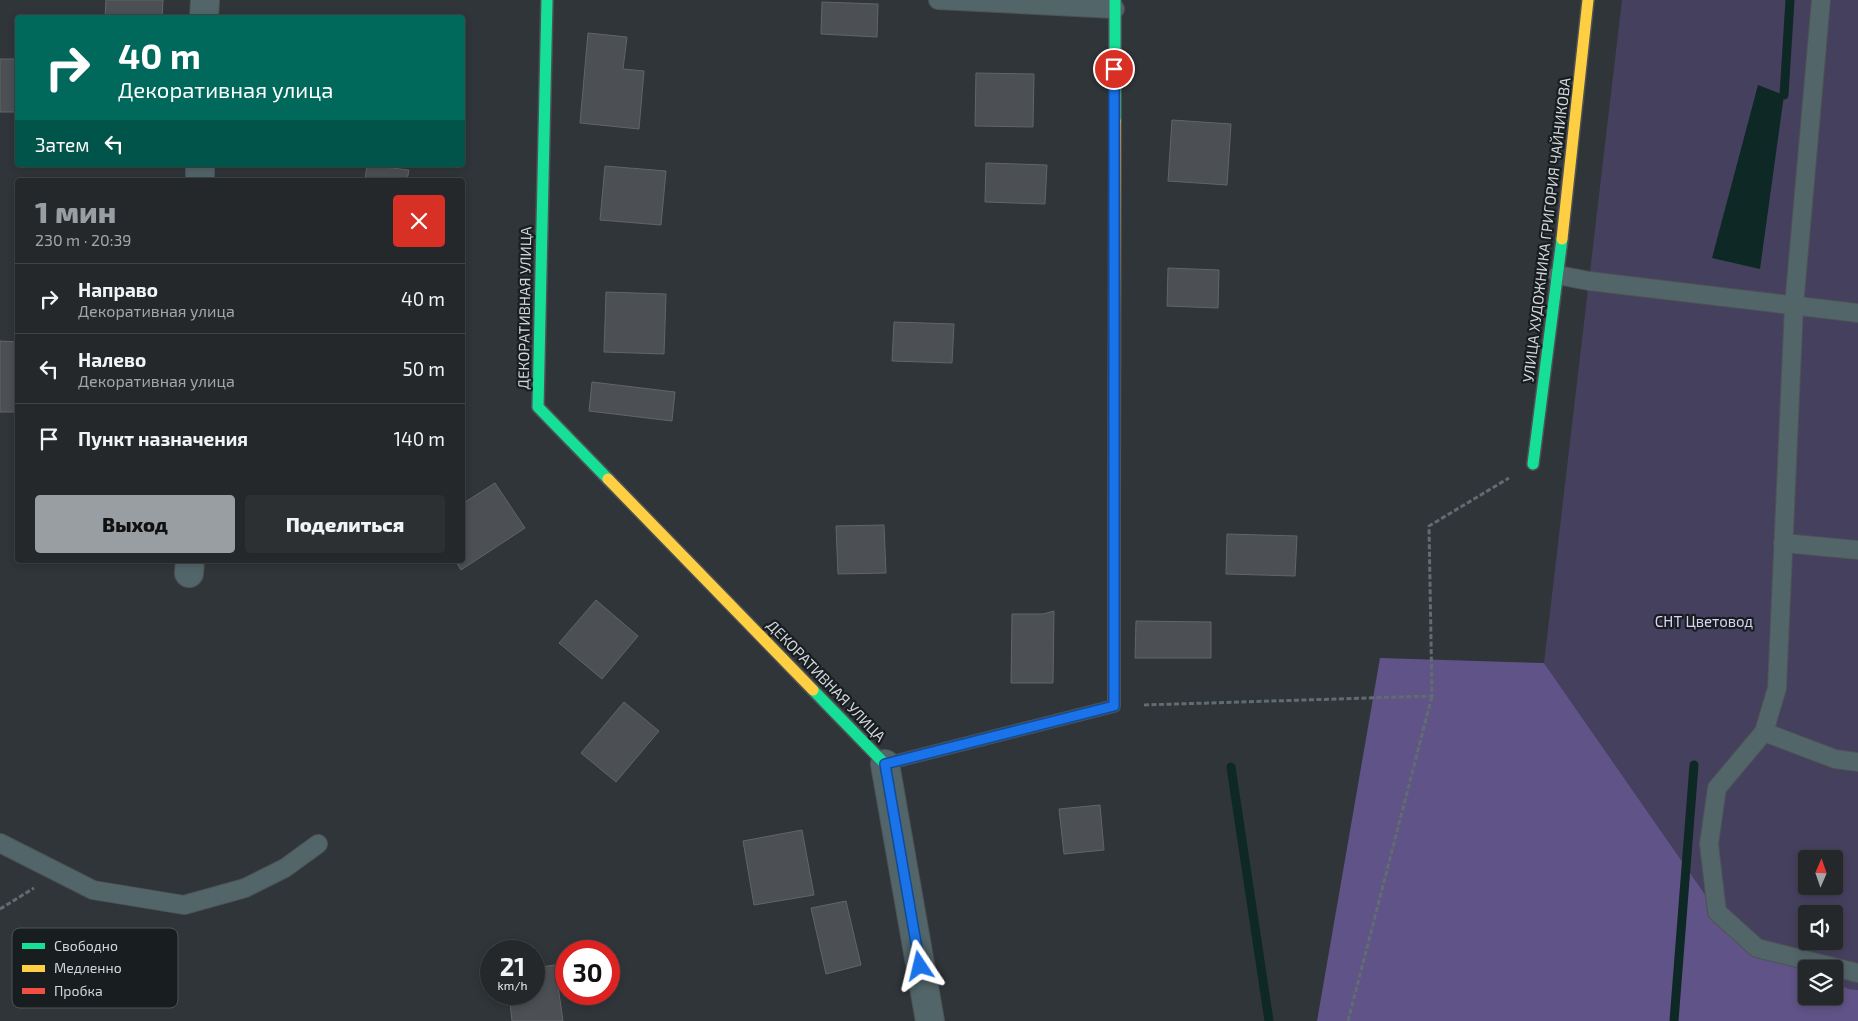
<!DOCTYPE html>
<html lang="ru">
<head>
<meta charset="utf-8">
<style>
  :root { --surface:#24282b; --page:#2c3033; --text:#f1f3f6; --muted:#a3a6a9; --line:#414447; --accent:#989ea2 }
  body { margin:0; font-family:"Exo 2",sans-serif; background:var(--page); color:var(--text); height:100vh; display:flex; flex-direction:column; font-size:19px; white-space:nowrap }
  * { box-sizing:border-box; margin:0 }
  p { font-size:16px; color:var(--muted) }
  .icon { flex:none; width:28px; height:28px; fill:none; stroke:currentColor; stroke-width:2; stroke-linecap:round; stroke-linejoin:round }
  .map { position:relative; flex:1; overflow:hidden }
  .details { position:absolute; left:15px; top:178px; width:450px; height:385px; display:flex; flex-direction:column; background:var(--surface); border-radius:5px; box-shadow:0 2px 8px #0003,0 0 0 1px var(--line) }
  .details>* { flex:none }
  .banner { position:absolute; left:15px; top:15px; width:450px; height:152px; border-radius:5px; box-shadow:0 2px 8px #0003,0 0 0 1px var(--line); background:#00695c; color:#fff; overflow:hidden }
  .needle { width:32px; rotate:2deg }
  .buttons { position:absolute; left:1798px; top:850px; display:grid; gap:10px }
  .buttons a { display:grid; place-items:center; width:45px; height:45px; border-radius:5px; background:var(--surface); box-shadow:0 2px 8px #0003,0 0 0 1px var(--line); font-size:25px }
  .speed { position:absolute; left:480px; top:940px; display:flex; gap:10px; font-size:25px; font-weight:700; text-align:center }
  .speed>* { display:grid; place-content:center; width:65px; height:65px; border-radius:50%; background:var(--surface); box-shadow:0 2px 8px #0003,0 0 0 1px var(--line); line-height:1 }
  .speed small { font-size:12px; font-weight:400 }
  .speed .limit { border:8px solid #d22; background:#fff; color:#111 }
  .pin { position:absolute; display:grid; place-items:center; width:42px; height:42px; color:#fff; margin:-21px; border:2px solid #fff; border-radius:50%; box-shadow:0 1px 5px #0007 }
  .me { position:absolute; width:55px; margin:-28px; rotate:350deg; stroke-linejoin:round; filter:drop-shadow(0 0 4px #0008) }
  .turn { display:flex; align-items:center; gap:18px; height:105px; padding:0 20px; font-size:22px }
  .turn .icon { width:65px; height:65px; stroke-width:2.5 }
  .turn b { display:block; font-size:35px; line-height:42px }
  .then { display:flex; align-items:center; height:48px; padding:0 20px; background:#0003; gap:10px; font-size:19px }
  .round { display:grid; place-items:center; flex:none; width:52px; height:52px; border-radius:5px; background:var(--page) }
  .head { display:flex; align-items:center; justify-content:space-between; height:85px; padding:0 20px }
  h1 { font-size:30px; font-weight:800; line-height:38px; color:var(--accent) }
  .primary-button { display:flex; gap:10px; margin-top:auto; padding:10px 20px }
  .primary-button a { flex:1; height:58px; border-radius:5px; background:var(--accent); color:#111; font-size:20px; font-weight:800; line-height:58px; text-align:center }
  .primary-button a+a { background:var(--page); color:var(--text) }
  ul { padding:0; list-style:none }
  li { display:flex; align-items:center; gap:15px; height:70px; padding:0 20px; border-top:1px solid var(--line) }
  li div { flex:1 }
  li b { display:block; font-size:19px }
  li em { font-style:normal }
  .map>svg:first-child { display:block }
</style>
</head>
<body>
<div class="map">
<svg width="1858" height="1021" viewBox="0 0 1858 1021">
  <rect width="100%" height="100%" fill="#303539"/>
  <!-- green -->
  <path fill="#46405f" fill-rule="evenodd" d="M1622,0H1858V990L1849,989L1834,982V969L1806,970L1736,939L1544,663ZM1806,859H1834V886H1806ZM1806,914H1834V941H1806Z"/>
  <!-- forest -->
  <path fill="#605387" d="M1380,658L1544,663L1736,939L1806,970V996H1834V982L1849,989L1858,990V1021H1317Z"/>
  <!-- water -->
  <path fill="#0d2825" d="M1758,85L1784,95L1760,269L1712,258Z"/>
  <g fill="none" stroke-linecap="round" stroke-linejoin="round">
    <!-- stream -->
    <g stroke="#0d2825" stroke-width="9">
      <path d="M1784,95L1790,0"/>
      <path d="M1231,767L1269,1021"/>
      <path d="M1674,1021L1694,765"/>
    </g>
  </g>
  <!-- building -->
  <g fill="#4c4f53" stroke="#626568">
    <path d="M106,0H163L162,18H105Z"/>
    <path d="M822,2L878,4L877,37L821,34Z"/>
    <path d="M588,33L627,37L623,69L644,71L639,129L580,123Z"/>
    <rect x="0" y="59" width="18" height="53"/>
    <path d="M976,73L1034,74L1033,127L975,126Z"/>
    <path d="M1172,120L1231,124L1227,185L1168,181Z"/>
    <path d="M986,163L1047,165L1045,204L985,202Z"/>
    <path d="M367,165L409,170L407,180H365Z"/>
    <path d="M605,166L666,171L661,225L600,220Z"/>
    <path d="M1168,268L1219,270L1218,308L1167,306Z"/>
    <path d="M606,292L666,294L664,354L604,352Z"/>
    <path d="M894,322L954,324L952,363L892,361Z"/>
    <path d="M0,341L18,342V412H0Z"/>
    <path d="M592,382L675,392L672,421L589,411Z"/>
    <path d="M495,483L525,528L461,570L455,560H462V504Z"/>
    <path d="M884,525L886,573L838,574L836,526Z"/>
    <path d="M1227,534L1297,536L1295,576L1226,574Z"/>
    <path d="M596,600L638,636L602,679L559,643Z"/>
    <path d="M1054,611L1053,683H1011L1012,614H1043Z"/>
    <path d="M1136,621L1211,622V658H1135Z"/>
    <path d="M624,702L659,731L616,782L581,753Z"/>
    <path d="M1100,805L1104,850L1064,854L1059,809Z"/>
    <path d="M802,830L814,895L754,905L743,841Z"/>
    <path d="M846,901L861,965L826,974L811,908Z"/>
    <path d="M555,965L563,1021H512L509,994H534V968Z"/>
  </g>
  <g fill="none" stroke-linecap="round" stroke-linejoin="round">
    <!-- lane casing -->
    <g stroke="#4e5255" stroke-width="20">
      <g id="lane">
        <path d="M938,0L1115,9"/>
        <path d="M1821,0L1794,306L1777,688L1764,732L1717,788L1709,844L1717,912L1757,948L1858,973"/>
        <path d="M1558,275L1589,281L1858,313"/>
        <path d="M1783,543L1858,550"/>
        <path d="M1764,732L1835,759L1858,762"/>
        <path d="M0,843L93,890L184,905L245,888L285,868L318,844"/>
      </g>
    </g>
    <!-- street casing -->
    <g stroke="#4e5255" stroke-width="30">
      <g id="street">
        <path d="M204,18L205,0"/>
        <path d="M200,165V180"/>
        <path d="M189,573L190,560"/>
        <path d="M885,764L930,1021"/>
      </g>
    </g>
    <!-- fast casing -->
    <g stroke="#4e5255" stroke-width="14">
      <g id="fast">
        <path d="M547,0L538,407L608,479"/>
        <path d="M1115,121V0"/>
        <path d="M1533,464L1562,239"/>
        <path d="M813,690L885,764L1031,727"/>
      </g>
    </g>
    <!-- slow casing -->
    <g stroke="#4e5255" stroke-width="14">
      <g id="slow">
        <path d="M1562,239L1588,0"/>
        <path d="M608,479L813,690"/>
        <path d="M1114,517L1115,121"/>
      </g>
    </g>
    <!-- jam casing -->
    <g stroke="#4e5255" stroke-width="14">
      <path id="jam" d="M1031,727L1114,706V517"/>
    </g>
    <!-- path -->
    <g stroke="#606d70" stroke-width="3" stroke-dasharray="5 2.5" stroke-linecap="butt">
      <path d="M1144,705L1432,696L1429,526L1509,478"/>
      <path d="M0,909L34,888"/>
      <path d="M1348,1021L1432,696"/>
    </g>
    <!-- lane -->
    <use href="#lane" stroke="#526569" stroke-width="18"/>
    <!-- street -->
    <use href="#street" stroke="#526569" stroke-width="28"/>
    <!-- fast -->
    <use href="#fast" stroke="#16e098" stroke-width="11"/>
    <!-- slow -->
    <use href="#slow" stroke="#ffcf43" stroke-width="11"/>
    <!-- jam -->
    <use href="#jam" stroke="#f24e42" stroke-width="11"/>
  </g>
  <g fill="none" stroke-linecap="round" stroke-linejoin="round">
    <!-- route casing -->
    <g stroke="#114b97" stroke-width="12">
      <path id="route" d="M920,966L885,764L1114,706V69"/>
    </g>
    <!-- route -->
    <use href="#route" stroke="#1a73e8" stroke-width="9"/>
  </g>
  <g text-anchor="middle" stroke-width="4.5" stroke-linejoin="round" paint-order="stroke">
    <!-- street labels -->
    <g font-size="15" fill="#d0d6da" stroke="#181d20">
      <text transform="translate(1547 230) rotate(-83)" y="5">УЛИЦА ХУДОЖНИКА ГРИГОРИЯ ЧАЙНИКОВА</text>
      <text transform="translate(525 308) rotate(-89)" y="5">ДЕКОРАТИВНАЯ УЛИЦА</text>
      <text transform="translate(826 681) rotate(46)" y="5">ДЕКОРАТИВНАЯ УЛИЦА</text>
    </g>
    <!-- park labels -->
    <g font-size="15" fill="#dad3f7" stroke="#181d20">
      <text x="1704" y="627">СНТ Цветовод</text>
    </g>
  </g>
  <!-- legend -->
  <rect x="12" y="928" width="166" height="80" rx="8" fill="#181d20" stroke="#4f5458" stroke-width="1"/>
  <rect x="22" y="943" width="23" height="6" fill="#16e098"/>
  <rect x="22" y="965" width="23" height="7" fill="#ffcf43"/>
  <rect x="22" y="988" width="23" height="6" fill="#f24e42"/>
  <g font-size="14" fill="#d0d6da">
    <text x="54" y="951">Свободно</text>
    <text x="54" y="973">Медленно</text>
    <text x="54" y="996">Пробка</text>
  </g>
</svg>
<div class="buttons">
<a><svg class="needle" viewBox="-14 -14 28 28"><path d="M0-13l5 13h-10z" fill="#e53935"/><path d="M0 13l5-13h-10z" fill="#a3a6a9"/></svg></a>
<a><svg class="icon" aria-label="sound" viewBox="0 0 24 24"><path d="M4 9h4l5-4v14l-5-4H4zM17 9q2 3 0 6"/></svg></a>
<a><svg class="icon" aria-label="layers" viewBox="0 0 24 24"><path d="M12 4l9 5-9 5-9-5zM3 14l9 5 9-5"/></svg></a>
</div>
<div class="speed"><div>21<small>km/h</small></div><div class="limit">30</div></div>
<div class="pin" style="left:1114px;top:69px;background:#d93025"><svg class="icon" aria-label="arrive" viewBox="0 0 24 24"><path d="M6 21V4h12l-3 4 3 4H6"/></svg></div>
<svg class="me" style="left:920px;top:966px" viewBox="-20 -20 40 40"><path d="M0-17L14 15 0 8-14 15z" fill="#1a73e8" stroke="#fff" stroke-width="4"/></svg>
<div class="banner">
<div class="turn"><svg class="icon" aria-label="right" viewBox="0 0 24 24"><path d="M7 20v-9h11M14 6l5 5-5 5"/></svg><div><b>40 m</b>Декоративная улица</div></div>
<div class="then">Затем<svg class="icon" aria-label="left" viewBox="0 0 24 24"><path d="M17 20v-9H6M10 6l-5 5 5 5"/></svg></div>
</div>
<section class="details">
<div class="head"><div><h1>1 мин</h1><p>230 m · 20:39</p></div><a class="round" style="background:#d93025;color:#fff"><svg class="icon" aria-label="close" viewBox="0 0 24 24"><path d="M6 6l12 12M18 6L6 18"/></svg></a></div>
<ul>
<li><svg class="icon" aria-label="right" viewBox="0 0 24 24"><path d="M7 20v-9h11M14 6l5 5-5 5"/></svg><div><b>Направо</b><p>Декоративная улица</p></div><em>40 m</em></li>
<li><svg class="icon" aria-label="left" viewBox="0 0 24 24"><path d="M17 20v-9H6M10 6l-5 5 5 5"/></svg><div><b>Налево</b><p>Декоративная улица</p></div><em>50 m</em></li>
<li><svg class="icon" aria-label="arrive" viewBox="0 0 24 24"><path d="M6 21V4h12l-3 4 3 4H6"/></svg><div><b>Пункт назначения</b></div><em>140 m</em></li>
</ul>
<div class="primary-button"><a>Выход</a><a>Поделиться</a></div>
</section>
</div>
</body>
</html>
